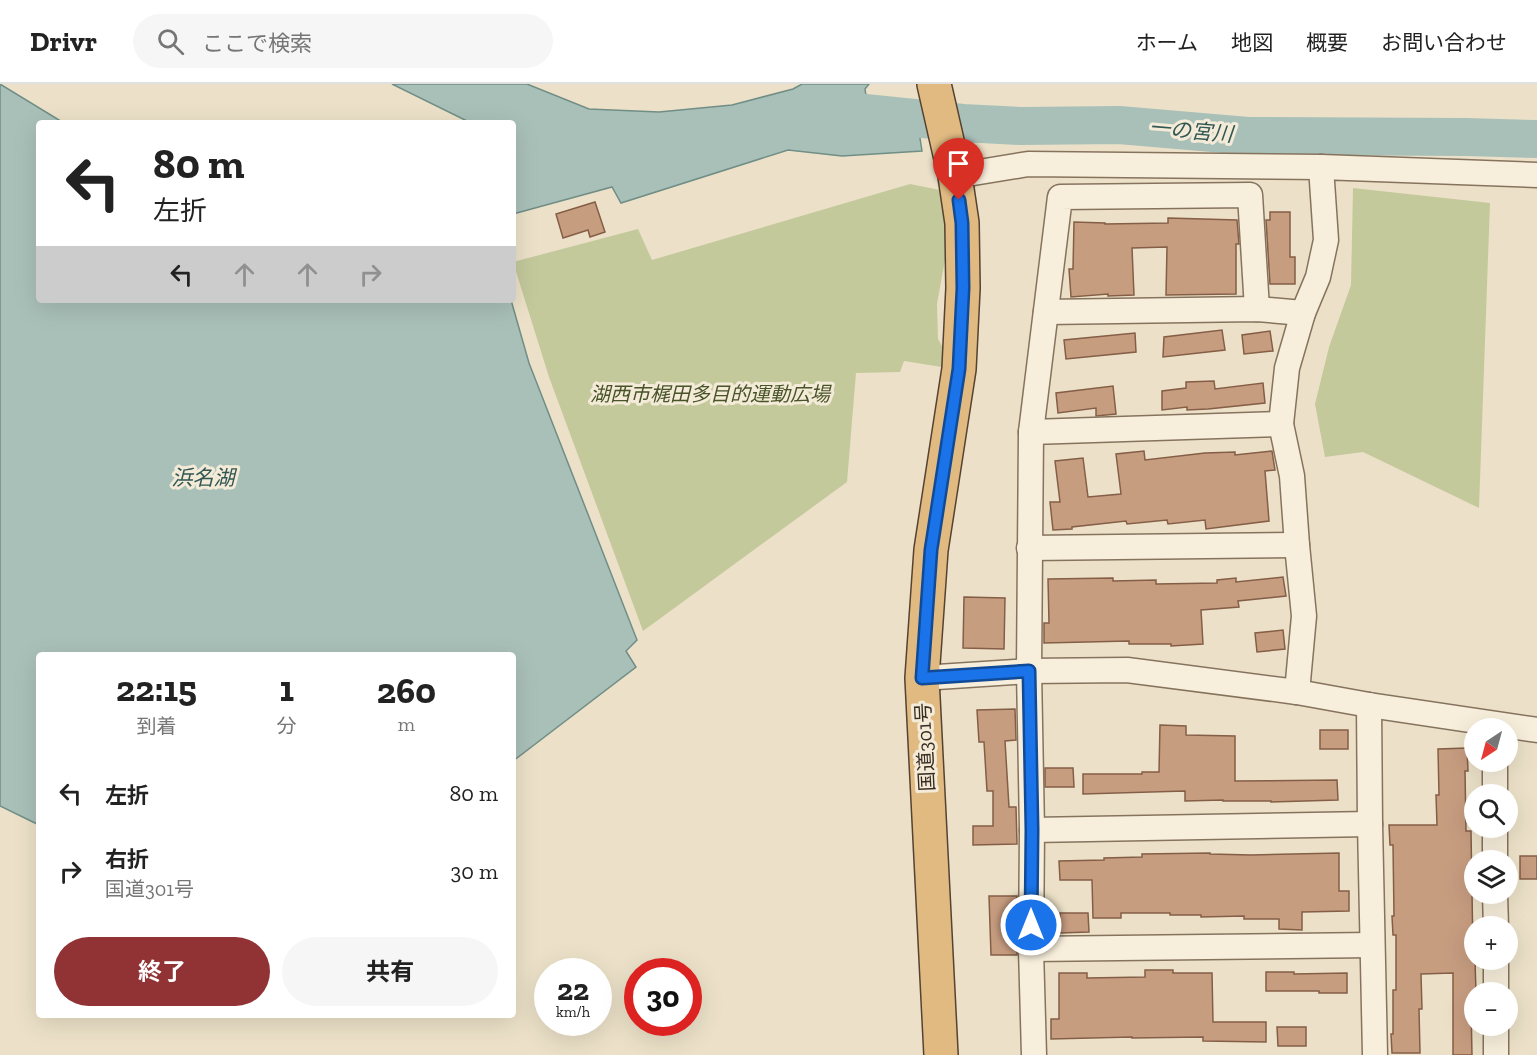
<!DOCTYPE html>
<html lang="ja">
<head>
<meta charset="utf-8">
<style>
  :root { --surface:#fff; --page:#f6f6f6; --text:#222; --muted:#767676; --line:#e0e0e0; --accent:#913234 }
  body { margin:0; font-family:"Zilla Slab","Noto Sans JP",serif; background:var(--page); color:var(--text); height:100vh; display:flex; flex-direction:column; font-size:22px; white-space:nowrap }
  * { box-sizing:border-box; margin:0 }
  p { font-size:20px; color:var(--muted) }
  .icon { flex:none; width:33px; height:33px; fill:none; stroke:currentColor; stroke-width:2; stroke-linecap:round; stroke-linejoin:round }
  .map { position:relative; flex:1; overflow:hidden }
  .drawer { position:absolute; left:36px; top:568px; width:480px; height:366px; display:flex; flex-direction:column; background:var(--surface); border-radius:6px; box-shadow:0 6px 24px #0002 }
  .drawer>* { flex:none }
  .top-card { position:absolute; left:36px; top:36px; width:480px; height:183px; border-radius:6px; box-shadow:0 6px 24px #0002; background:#fff; color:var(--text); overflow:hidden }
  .needle { width:39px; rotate:216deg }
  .fabs { position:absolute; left:1464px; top:634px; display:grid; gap:12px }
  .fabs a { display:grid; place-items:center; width:54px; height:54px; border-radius:50%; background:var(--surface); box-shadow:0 6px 24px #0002; font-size:30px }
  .speed { position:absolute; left:534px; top:874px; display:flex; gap:12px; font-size:30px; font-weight:700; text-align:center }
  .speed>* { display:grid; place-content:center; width:78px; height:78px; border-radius:50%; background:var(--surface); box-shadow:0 6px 24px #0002; line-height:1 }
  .speed small { font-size:15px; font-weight:400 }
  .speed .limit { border:9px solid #d22; background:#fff; color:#111 }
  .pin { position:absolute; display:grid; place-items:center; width:51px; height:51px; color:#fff; margin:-62px -26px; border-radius:50% 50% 50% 0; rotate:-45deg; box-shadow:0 0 6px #0007 }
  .pin .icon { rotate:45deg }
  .me { position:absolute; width:66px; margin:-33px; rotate:0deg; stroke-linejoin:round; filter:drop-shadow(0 0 4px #0008) }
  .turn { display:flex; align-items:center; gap:21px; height:126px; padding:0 18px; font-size:27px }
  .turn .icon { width:78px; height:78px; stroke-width:2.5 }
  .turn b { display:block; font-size:42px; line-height:51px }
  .lanes { display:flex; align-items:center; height:57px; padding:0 18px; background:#0003; justify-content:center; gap:30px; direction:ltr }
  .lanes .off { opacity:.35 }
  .eta { display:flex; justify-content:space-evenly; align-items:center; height:102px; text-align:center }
  .eta b { font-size:36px; font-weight:700; line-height:42px }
  .action { display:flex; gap:12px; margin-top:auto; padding:12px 18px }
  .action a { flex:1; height:69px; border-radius:36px; background:var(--accent); color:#fff; font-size:24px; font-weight:700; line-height:69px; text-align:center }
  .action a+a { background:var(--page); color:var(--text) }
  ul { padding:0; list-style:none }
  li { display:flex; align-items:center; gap:18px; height:78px; padding:0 18px }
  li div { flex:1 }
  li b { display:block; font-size:22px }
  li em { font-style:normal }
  header { display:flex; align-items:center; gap:36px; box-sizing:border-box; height:84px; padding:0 30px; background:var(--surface); border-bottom:2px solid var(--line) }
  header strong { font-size:28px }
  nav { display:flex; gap:33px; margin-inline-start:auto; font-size:21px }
  .search { width:420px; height:54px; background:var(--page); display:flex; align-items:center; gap:15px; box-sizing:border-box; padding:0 21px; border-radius:33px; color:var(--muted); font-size:22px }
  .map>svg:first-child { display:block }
</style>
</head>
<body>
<header>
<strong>Drivr</strong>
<div class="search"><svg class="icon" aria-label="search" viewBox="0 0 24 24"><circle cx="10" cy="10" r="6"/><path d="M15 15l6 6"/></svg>ここで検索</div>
<nav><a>ホーム</a><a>地図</a><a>概要</a><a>お問い合わせ</a></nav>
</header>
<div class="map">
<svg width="1537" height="971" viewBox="0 0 1537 971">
  <rect width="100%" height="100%" fill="#ece1c8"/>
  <!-- green -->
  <g fill="#c4c99c">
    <path d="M910,100L945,107L947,165L937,220L938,255L947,271L948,284L904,277L900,288L856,289L847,398L643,547L549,293L513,178L638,145L652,176Z"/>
    <path d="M1353,104L1490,119L1479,424L1363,368L1325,373L1315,320L1329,263L1351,201Z"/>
  </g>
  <!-- water -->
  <g fill="#a9c0b9" stroke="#708e86" stroke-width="1.5">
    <path d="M0,0L64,39H39V216H511L529,279L637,556L626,567L636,583L513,677V572H39V741L0,722Z"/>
    <path d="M392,0H527L589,25L659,28L732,21L793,5L802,0H869L865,5L867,18L879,22L916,29L922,67L842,72L788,66L621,119L612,103L513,130V39H471Z"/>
  </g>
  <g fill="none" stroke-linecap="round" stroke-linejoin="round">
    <!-- river -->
    <path stroke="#a9c0b9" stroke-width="38" d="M865,29L963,39L1020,42L1119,41L1248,52L1466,53L1537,55"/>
  </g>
  <!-- building -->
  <g fill="#c79d80" stroke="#845e46" stroke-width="1.5">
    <path d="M595,118L605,148L590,153L588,146L563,154L556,130Z"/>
    <path d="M1270,128H1290V173H1295V200H1270L1266,136H1270Z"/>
    <path d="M1168,134L1237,136L1239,160H1236V210L1166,211L1167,163L1132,164L1134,211L1108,212V210L1071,213L1069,185H1073L1074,138L1105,139V140L1168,139Z"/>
    <path d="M1222,246L1225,266L1163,273L1164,253Z"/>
    <path d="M1270,247L1273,267L1244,270L1242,251Z"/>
    <path d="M1135,249L1136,268L1066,275L1064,256Z"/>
    <path d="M1214,297L1215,305L1263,299L1265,319L1208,325L1187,326V323L1162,326V307L1186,304V298Z"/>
    <path d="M1113,302L1116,330L1096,332V324L1058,329L1056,309Z"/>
    <path d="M1144,367L1145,376L1205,369L1235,368V371L1272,367L1275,386L1265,387L1269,437L1206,445L1205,436L1168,440L1167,436L1127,440L1126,437L1072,443V445L1053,446L1050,418H1060L1055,377L1083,374L1088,413L1121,410L1116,370Z"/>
    <path d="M1283,493L1286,512L1238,517L1239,523L1201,526L1203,560L1171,562V560H1129V557L1044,559V539H1049L1048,495L1113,494V497L1156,496V500L1217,499V496L1236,494V498Z"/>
    <path d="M964,513L1005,514L1004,565L963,564Z"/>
    <path d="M1283,546L1285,565L1257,568L1255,549Z"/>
    <path d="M1015,625L1016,656L1005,657L1009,723H1016L1017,760L973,761V742H993V707H987L984,658H979L977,626Z"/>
    <path d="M1160,641L1186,642V651L1235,652V697L1337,696L1338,716L1271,718V717H1223V716L1185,717V707L1083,710V690H1142V688H1159Z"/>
    <rect x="1320" y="646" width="28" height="19"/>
    <path d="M1467,664L1468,687H1465L1466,747H1471L1473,868H1474L1475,876L1476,909H1474V923H1471L1472,971H1453V889L1421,890L1422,925H1419L1420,969H1392L1391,950H1393V906H1396V851H1393L1392,832H1394L1393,761H1390L1389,741H1437L1436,711H1439L1438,665Z"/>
    <path d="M1045,684H1073L1074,703H1045Z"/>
    <path d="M1210,769V770L1251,771L1339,769V807H1349V827L1302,828V846L1279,845V835H1244V832L1201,833V831H1170V829H1121V834H1093L1092,796H1060L1059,777L1104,776V774L1142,773V770Z"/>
    <rect x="1520" y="772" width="17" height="23"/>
    <path d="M989,812H1017V871H991Z"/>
    <path d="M1060,829H1088L1089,848L1060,849Z"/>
    <path d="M1145,886H1173V889H1212L1213,938H1266V958L1203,957V953L1132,954V953L1051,955V935H1059V889H1087V894L1145,893Z"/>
    <path d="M1266,888H1294V890L1347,889V909H1319V907H1266Z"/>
    <path d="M1277,943H1306V962H1278Z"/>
  </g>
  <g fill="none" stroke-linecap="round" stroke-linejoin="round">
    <!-- minor casing -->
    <g stroke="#86735e" stroke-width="27">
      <g id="minor">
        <path d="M955,92L1028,80L1321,83"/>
        <path d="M1046,228L1257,225L1303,229"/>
        <path d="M1031,348L1281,340"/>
        <path d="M1029,464L1297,461"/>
        <path d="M922,594L1029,587L1127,586L1297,608L1369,621L1537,646"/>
        <path d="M1297,608L1304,532L1297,461L1292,392L1281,340L1287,284L1303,229L1318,193L1326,156L1321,83L1537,91"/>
        <path d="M1369,621L1370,740L1375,971"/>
        <path d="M1495,678V711"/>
        <path d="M1495,744V777"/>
        <path d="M1032,746L1370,740"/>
        <path d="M1495,810L1496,843"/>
        <path d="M1031,865L1372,861"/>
        <path d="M1496,876V909"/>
        <path d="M1496,942V971"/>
        <path d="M1034,971L1031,865L1032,746L1029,587L1031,348L1060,113L1250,111L1257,225"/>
      </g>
    </g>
    <!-- trunk casing -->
    <g stroke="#554232" stroke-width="36">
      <path id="trunk" d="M934,0L955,92L962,139L963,204L959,285L931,466L922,594L941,971"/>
    </g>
    <!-- minor -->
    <use href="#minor" stroke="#f7eedb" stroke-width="24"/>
    <!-- trunk -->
    <use href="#trunk" stroke="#e0ba81" stroke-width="33"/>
  </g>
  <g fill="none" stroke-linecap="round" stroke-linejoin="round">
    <!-- route casing -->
    <g stroke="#114b97" stroke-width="15">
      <path id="route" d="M959,116L962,139L963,204L959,285L931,466L922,594L1029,587L1032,746L1031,841"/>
    </g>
    <!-- route -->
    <use href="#route" stroke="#1a73e8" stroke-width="10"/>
  </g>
  <g text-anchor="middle" stroke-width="6" stroke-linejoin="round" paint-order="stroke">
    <!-- park labels -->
    <g font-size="20" font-style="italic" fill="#485329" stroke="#f3ebd7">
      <text x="710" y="317">湖西市梶田多目的運動広場</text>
    </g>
    <!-- street labels -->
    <g font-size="20" fill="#382c21" stroke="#f3ebd7">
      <text transform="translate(925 663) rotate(-93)" y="7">国道301号</text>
    </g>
    <!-- water labels -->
    <g font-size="21" font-style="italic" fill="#315654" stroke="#f3ebd7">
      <text transform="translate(1191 47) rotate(5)" y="7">一の宮川</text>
      <text x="203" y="401">浜名湖</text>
    </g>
  </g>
</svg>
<div class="fabs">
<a><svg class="needle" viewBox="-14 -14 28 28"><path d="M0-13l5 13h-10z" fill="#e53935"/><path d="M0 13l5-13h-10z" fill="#767676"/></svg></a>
<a><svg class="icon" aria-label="search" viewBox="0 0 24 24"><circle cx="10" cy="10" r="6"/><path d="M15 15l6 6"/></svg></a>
<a><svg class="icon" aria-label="layers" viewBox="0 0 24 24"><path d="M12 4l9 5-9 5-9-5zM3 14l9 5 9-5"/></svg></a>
<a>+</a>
<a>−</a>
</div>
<div class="speed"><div>22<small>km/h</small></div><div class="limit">30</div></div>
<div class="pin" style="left:959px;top:116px;background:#d93025"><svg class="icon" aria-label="arrive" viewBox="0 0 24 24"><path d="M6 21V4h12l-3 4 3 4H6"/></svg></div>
<svg class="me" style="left:1031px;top:841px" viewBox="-20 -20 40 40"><circle r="17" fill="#1a73e8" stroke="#fff" stroke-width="3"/><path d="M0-11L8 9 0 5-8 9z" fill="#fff"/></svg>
<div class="top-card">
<div class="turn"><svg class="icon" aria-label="left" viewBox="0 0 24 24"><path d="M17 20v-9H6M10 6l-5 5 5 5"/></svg><div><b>80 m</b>左折</div></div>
<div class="lanes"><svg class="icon" aria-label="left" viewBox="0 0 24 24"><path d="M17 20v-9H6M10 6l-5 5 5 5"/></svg><svg class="icon off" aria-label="ahead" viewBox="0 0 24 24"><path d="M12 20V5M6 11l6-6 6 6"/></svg><svg class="icon off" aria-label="ahead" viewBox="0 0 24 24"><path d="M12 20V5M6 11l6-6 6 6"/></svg><svg class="icon off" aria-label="right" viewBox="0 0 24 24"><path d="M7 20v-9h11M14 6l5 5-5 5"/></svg></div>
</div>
<section class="drawer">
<div class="eta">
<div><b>22:15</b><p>到着</p></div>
<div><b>1</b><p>分</p></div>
<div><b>260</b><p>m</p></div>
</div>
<ul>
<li><svg class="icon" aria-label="left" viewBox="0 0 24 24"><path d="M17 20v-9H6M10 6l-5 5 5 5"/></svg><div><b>左折</b></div><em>80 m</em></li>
<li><svg class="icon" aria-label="right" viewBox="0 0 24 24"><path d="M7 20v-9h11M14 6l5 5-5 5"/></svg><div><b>右折</b><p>国道301号</p></div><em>30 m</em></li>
</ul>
<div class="action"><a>終了</a><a>共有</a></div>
</section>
</div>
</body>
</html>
